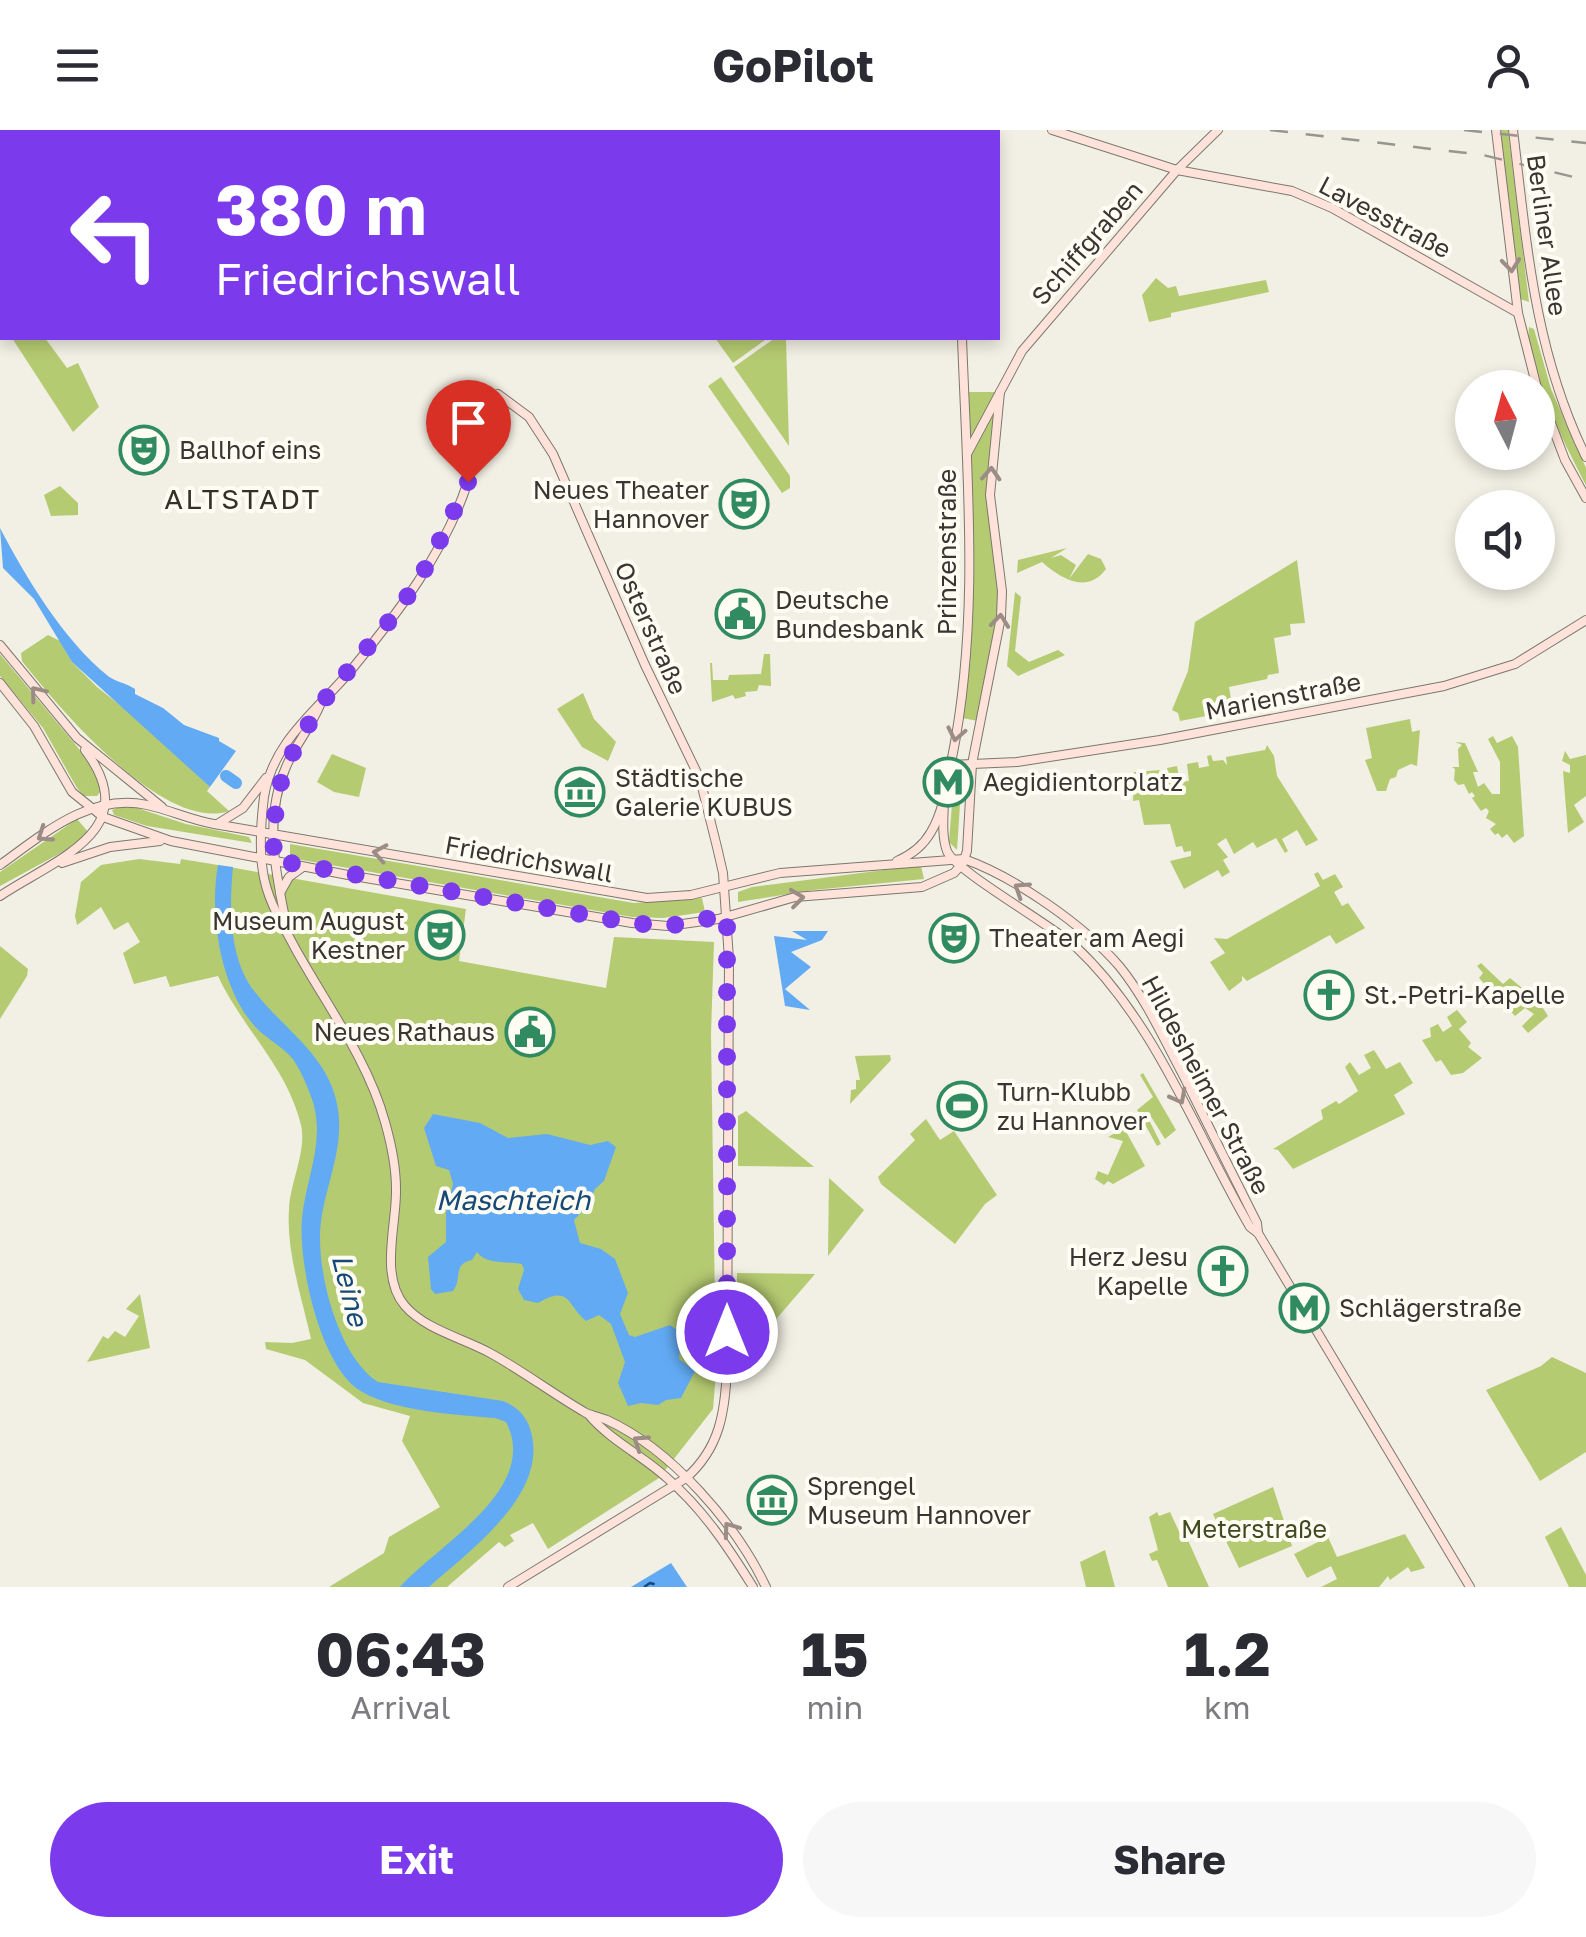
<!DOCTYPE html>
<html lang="en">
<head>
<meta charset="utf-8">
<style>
  :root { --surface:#fff; --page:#f7f7f7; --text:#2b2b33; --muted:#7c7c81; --accent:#7c3aed }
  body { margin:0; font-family:"Golos Text",sans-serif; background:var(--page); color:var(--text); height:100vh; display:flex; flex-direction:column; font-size:38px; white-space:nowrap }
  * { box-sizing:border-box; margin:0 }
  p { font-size:32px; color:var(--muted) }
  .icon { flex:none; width:55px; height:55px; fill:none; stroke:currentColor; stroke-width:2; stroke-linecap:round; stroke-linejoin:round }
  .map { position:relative; height:1457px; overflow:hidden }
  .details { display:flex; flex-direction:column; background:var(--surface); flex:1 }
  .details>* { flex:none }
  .hud { position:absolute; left:0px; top:0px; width:1000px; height:210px; box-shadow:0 5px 15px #0003; background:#7c3aed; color:#fff; overflow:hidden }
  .needle { width:65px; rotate:354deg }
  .controls { position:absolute; left:1455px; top:240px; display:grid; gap:20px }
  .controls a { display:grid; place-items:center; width:100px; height:100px; border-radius:50%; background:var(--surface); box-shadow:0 5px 15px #0003; font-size:50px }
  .pin { position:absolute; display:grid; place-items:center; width:85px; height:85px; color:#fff; margin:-102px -42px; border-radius:50% 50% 50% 0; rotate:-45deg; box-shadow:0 0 10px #0007 }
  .pin .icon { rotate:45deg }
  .me { position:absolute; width:110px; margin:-55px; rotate:0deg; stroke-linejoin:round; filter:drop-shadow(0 0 8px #0008) }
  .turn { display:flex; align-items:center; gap:35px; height:210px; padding:0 50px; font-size:45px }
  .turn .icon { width:130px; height:130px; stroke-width:2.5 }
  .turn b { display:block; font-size:70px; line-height:85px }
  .eta { display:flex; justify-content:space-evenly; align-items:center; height:170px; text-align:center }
  .eta b { font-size:60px; font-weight:700; line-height:70px }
  .action { display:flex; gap:20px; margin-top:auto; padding:20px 50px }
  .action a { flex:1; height:115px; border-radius:60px; background:var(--accent); color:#fff; font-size:40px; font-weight:700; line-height:115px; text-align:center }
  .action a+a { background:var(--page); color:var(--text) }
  header { display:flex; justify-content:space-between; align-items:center; height:130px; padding:0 50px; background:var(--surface); font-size:45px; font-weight:700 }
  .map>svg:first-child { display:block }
</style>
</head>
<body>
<header><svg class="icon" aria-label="menu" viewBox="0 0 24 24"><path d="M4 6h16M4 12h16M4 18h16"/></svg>GoPilot<svg class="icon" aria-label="person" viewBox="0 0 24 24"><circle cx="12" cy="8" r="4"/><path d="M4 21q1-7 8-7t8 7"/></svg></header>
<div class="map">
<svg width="1586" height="1457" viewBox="0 0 1586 1457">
  <rect width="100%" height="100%" fill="#f2efe4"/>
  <!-- green -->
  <g fill="#b5cb72">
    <path d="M1500,0H1508L1529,172L1520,169Z"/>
    <path d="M1156,148L1168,158L1176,156L1179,166L1266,150L1269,162L1171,183V187L1149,192L1142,165Z"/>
    <path d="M1529,197L1534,199L1551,259L1586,338V355C1567,318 1524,237 1529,197Z"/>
    <path d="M12,208H45L67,238L78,233L99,277L73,302Z"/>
    <path d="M715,208H768L733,233Z"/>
    <path d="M775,208H786L789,316L734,237Z"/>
    <path d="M721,247L790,346V358L782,363L708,256Z"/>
    <path d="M964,262H1000L967,324Z"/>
    <path d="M995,276L987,367L999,461V487L978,591L962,588L973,488L969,326Z"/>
    <path d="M60,356L78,373V385L51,386L44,365Z"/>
    <path d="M1067,418L1051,428L1061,425L1076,435L1069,449L1088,424L1101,429L1106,439C1087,465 1060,448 1042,432L1017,443L1018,430Z"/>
    <path d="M1297,430L1305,493L1290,494L1291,505L1274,508L1279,543L1268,545L1267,549L1229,557L1233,581L1180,591L1178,583L1172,580L1188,541L1195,492Z"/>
    <path d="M1015,462L1021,467L1015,521L1029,532L1058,520L1065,525L1018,546L1007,536Z"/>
    <path d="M48,505L60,511L72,532L97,557L135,587L210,657L207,661L229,681C164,703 58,577 22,531L21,523Z"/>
    <path d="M0,524L89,631L98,648L100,662L97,666H84L77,658L43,598L0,546Z"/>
    <path d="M764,524H770L771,556L759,555L757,561L745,562L746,566L735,569L733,565L712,572L710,533H712L713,550H728L729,545L761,544Z"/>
    <path d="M583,563L594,589L616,612L608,631L582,617L557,579Z"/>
    <path d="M1410,589L1412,602L1420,600L1417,636L1411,634L1398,640L1396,647L1390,649L1386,661H1377L1365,630L1372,628L1366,598Z"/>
    <path d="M1493,606L1497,613L1512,606L1518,617L1524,706L1514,713L1507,704L1502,708L1498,703L1495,705L1490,699L1496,694L1486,688L1489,681L1486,678L1481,681L1472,668L1475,666L1472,662L1469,664L1464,654L1458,655L1454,650L1455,639L1452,637H1459L1458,619L1462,615L1455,612L1465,613L1478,642H1473L1478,657L1484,653L1492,664H1500V632L1488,609Z"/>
    <path d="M1267,615L1274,626L1277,646L1318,710L1306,716L1297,700L1282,709L1288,721L1285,723L1276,708L1257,718L1253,712L1234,724L1226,708L1217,714L1228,727L1223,730L1230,742L1222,747L1218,740L1184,759L1170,731L1191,726V721L1184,722L1182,716L1176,717L1170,694L1144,695L1139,670L1133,671L1134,642L1162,640L1164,648L1169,646L1167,638L1177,636L1180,652L1189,651L1187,634L1198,632L1199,638L1209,636L1207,626L1211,625L1213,631L1223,630L1227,635L1226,627L1265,620Z"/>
    <path d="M1565,621L1570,629L1586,625V666L1574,675L1584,692L1568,703L1563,641L1570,643V635L1562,631Z"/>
    <path d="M332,624L366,638L359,667L334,662L317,652Z"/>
    <path d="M957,644H962L957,720L949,712L954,648Z"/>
    <path d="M119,677L137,678L186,694L249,707L252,713L147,696L114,685L112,680Z"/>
    <path d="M77,689L89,703L68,719L0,756V742Z"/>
    <path d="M290,714L634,773L702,768L705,782L663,788L632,787L290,728Z"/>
    <path d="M139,729L180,734L181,729L218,735L466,779L459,831L606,858L614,807L714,812L711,904L716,1243L713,1279L659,1348L548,1419L533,1393L510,1405L514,1411L505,1417L499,1412L447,1457H329L384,1423L389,1407L440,1377L402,1311L410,1286L363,1273L305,1230L266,1219L265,1212L292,1213L311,1209C302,1168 286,1122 289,1079C290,1053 307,1020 301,995C287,937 242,898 218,846L170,857L166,846L134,854L123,823L140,812L128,792L114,800L101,777L77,795L75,786L81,752L101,735Z"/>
    <path d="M915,736H921L924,749L814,760L738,772V762L752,757Z"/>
    <path d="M1318,742L1323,750L1335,744L1343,757L1334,762L1342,776L1348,773L1365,798L1336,814L1330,805L1247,851L1242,846V851L1229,861L1210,832L1225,823L1214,808L1227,809L1320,756L1314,744Z"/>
    <path d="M0,816L28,839L27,846L0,889Z"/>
    <path d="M1481,833L1503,854L1510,848L1539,872L1548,886L1528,903L1522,896L1534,884L1525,878L1515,886L1479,848L1483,843L1477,836Z"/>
    <path d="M1457,880L1467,892L1459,899L1471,913L1468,917L1482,928L1463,943L1451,945L1441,930L1436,932L1422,910L1431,907L1430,898L1438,894L1443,902L1452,896L1447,887Z"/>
    <path d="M1374,920L1386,939L1400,932L1413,953L1394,965L1405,984L1293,1039L1278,1020L1273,1019L1323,989L1321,980L1336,971L1339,974L1358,961L1345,937L1350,932L1359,945L1371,938L1364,925Z"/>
    <path d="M890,925L891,930L850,974L851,960L856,959V950H860L855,926Z"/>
    <path d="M1143,943L1176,1000L1165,1009L1150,985L1147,986L1161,1014L1157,1016L1137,980L1153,967L1140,945Z"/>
    <path d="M746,981L814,1037L738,1036V986Z"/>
    <path d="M926,989L940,1010L954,1001L997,1065L985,1074L955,1114L881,1054L878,1047L915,1010L910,1004Z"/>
    <path d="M1124,998L1145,1036L1113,1054L1108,1051L1104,1055L1095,1049L1098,1041L1108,1045L1123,1011L1108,1007Z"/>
    <path d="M829,1048L864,1080L828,1126Z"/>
    <path d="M737,1143L815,1144L741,1230L737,1226Z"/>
    <path d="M140,1164L150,1218L87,1232L103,1206L108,1209L115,1201L125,1207L139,1186L126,1179Z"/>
    <path d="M1552,1227L1586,1243V1322L1540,1351L1486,1260L1541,1236Z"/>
    <path d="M1273,1357L1292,1416L1239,1438L1213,1384Z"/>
    <path d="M1157,1382L1159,1386L1170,1382L1183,1410L1187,1408L1209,1457H1168L1157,1430L1152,1431L1149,1424L1158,1420L1149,1387Z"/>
    <path d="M1561,1397L1586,1445V1457H1569L1545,1407Z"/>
    <path d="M1405,1404L1425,1438L1411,1442L1408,1437L1390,1450L1388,1446L1379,1457H1321L1337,1449L1331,1436L1307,1448L1294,1424L1328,1407L1337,1427Z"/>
    <path d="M1105,1420L1115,1457H1086L1080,1432Z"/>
  </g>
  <!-- water -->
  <g fill="#62abf4">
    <path d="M0,398C25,446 64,511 108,546C116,552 126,553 135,559V564L163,578L184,595L219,608V611L236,621L210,657L72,532L34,469L3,438Z"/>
    <path d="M218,735L233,737C229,777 229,830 255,862C285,901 330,926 338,979C344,1019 326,1054 321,1092C315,1137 337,1226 378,1252L503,1271C519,1277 529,1289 532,1306C545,1367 469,1421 429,1457H400C437,1415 541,1359 506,1292L495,1288C457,1285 387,1281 356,1258C319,1229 298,1133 302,1088C306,1047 326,1011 312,969C307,956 301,940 292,928C281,915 263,907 252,893C220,854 209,784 218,735Z"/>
    <path d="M792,801H828L822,810L791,822L811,837L785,859L810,880L785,876L774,806L807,810Z"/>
    <path d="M433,984L480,993L508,1008L547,1004L590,1015L608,1011L616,1017L604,1051L595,1059L588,1075L574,1090L580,1113L601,1119L615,1129L628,1163L620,1184L629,1205L635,1207L670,1195L681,1203L679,1229L695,1241L681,1268L666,1270L658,1275L641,1273L628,1276L618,1253L625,1232L611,1194L599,1185L586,1191C567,1175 570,1154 538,1173L524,1170L518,1159L524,1140L522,1134C507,1131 486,1135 477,1122L472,1130C452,1134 463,1148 453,1161L435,1164L431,1159L428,1127L446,1112V1083L453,1054L449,1040L436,1036L424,998Z"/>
    <path d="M671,1433L687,1457H631Z"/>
  </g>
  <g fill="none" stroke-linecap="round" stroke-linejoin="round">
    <!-- river -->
    <path stroke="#62abf4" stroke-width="12" d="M226,646L236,653"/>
    <!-- ferry -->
    <path stroke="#154978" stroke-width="2.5" stroke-dasharray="12 10" stroke-linecap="butt" d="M644,1457L650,1453L664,1457"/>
    <!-- secondary casing -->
    <g stroke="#7b786e" stroke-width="10">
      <g id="secondary">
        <path d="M956,0L957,2"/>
        <path d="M1052,0L1177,40L1292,61L1332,78L1518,183"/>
        <path d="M1496,0L1518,183L1537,258"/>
        <path d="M1513,0C1527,115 1534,221 1586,327"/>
        <path d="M1538,259L1565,330L1586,368"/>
        <path d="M967,324L1022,221L1177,40L1218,0"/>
        <path d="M0,515L77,608L162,677"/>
        <path d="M0,553L34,596L72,662L103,687L171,711L348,745L632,793L668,796L718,789L795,767L922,757L954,743L963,733L967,721L972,634L1001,487L1002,461L990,365L1000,262"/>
        <path d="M950,635L1017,632L1160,610L1444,556L1515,534L1586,490"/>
        <path d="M944,667C944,684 941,705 947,721C954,740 1053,796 1076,817C1155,891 1196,1004 1250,1097L1258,1103L1470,1457"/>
        <path d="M219,693L243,678L266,648"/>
        <path d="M897,731C911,725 923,716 931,702C944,680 947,653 952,628C980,489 967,348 962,208"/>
        <path d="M62,733L110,717L160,711"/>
        <path d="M0,735C42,705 91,662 147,675C170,680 191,690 214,694L647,768L691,765L780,743L964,729C1015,747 1085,796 1120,837C1145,868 1163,907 1182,943C1207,993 1232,1043 1257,1093L1258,1103"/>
        <path d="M280,763L289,747L303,737"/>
        <path d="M0,766C55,729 146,701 85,620"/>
        <path d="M287,798C276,744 263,690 286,637C295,615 311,597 320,575"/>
        <path d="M589,1285C611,1311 642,1325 667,1348C703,1379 728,1417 753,1457"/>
        <path d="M508,1457L686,1348C720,1318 725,1282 727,1239L729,829L723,743L717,717L700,649L645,535L553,324L529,287L498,264L485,267L481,273C478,300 476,328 467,354C445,422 397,484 352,539C318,580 273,610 264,667C261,691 259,718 263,742C267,770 282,793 295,818C326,874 368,930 385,992C391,1013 396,1036 396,1059C397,1094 379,1146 405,1176C426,1200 463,1208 490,1223C523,1241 553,1264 586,1283C593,1286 600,1287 607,1290C672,1320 736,1394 766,1457"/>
      </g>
    </g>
    <!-- secondary -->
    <use href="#secondary" stroke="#ffe2d9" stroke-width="8"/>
    <!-- rail -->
    <g stroke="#97958e" stroke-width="2.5" stroke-dasharray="18 18" stroke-linecap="butt">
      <path d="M1270,0L1483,25L1586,50"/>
      <path d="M1464,0L1586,13"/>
    </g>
  </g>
  <!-- one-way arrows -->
  <defs><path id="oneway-chevron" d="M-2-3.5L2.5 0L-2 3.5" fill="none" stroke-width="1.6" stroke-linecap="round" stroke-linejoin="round" transform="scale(2.5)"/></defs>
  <g stroke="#9b8c86">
    <use href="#oneway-chevron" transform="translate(1511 135) rotate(84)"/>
    <use href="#oneway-chevron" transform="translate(991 344) rotate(-87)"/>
    <use href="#oneway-chevron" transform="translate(1000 491) rotate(-84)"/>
    <use href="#oneway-chevron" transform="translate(37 563) rotate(-129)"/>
    <use href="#oneway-chevron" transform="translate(956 604) rotate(101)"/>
    <use href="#oneway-chevron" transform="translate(44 705) rotate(146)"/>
    <use href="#oneway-chevron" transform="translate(380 723) rotate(-170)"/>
    <use href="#oneway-chevron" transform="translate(1021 759) rotate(-147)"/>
    <use href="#oneway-chevron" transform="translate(797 768) rotate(-7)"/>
    <use href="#oneway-chevron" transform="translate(1179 967) rotate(62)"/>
    <use href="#oneway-chevron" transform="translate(640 1312) rotate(-146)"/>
    <use href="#oneway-chevron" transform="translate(730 1399) rotate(-126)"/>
  </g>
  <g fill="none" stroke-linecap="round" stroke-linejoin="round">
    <!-- route -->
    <path stroke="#7c3aed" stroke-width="18" stroke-dasharray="0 32.4" d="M468,352L430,431L400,478L320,575L295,618L283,645L276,671L273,730L632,793L668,796L727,785V1202"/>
  </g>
  <!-- icons -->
  <defs>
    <g id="theatre-ring" transform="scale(2.5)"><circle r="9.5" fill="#fffcf3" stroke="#308b61" stroke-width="1.5"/><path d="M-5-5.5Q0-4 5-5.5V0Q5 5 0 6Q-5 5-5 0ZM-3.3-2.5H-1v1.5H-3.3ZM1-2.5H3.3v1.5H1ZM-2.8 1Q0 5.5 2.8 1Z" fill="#308b61"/></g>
    <g id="civic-ring" transform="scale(2.5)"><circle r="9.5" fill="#fffcf3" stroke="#308b61" stroke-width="1.5"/><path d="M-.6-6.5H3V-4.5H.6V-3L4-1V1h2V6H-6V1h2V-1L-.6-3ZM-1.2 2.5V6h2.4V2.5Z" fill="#308b61"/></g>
    <g id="metro-ring" transform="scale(2.5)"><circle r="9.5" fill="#fffcf3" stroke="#308b61" stroke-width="1.5"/><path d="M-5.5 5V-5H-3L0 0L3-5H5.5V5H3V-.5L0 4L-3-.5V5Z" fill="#308b61"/></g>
    <g id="museum-ring" transform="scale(2.5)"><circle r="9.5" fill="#fffcf3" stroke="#308b61" stroke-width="1.5"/><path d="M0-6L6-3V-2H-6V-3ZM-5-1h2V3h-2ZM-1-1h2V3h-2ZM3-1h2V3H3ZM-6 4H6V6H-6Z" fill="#308b61"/></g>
    <g id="church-ring" transform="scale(2.5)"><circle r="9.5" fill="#fffcf3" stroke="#308b61" stroke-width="1.5"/><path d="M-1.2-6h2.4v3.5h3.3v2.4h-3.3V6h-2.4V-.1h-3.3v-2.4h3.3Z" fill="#308b61"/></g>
    <g id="stadium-ring" transform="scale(2.5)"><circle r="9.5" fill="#fffcf3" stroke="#308b61" stroke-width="1.5"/><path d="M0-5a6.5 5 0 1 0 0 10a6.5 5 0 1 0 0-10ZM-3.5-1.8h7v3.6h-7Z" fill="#308b61"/></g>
  </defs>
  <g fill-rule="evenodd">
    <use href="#theatre-ring" x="144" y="320"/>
    <use href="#theatre-ring" x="744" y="374"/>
    <use href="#civic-ring" x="740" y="484"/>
    <use href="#metro-ring" x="948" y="652"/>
    <use href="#museum-ring" x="580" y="662"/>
    <use href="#theatre-ring" x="440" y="805"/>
    <use href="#theatre-ring" x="954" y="808"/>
    <use href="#church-ring" x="1329" y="865"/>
    <use href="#civic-ring" x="530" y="902"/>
    <use href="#stadium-ring" x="962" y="976"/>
    <use href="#church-ring" x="1223" y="1141"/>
    <use href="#metro-ring" x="1304" y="1178"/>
    <use href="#museum-ring" x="772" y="1370"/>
  </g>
  <g text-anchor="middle" stroke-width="8" stroke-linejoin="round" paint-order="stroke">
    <!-- street labels -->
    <g font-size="25" fill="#373632" stroke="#fffcf3">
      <text transform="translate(1385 87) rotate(28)" y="9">Lavesstraße</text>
      <text transform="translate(1547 105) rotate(82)" y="9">Berliner Allee</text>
      <text transform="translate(1087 113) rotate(-49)" y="9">Schiffgraben</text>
      <text transform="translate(947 422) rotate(-90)" y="9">Prinzenstraße</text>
      <text transform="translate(651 498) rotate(66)" y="9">Osterstraße</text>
      <text transform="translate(1283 566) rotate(-11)" y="9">Marienstraße</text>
      <text transform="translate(529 729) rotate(10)" y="9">Friedrichswall</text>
      <text transform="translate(1206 955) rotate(62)" y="9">Hildesheimer Straße</text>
    </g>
    <!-- poi labels -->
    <g font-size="25" fill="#373632" stroke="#fffcf3" text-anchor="start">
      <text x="179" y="329">Ballhof eins</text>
      <text x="709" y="369" text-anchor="end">Neues Theater<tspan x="709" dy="29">Hannover</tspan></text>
      <text x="775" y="479">Deutsche<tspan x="775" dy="29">Bundesbank</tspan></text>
      <text x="615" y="657">Städtische<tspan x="615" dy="29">Galerie KUBUS</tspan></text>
      <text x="983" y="661">Aegidientorplatz</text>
      <text x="405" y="800" text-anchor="end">Museum August<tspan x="405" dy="29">Kestner</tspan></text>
      <text x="989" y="817">Theater am Aegi</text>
      <text x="1364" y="874">St.-Petri-Kapelle</text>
      <text x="495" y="911" text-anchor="end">Neues Rathaus</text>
      <text x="997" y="971">Turn-Klubb<tspan x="997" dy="29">zu Hannover</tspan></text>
      <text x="1188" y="1136" text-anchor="end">Herz Jesu<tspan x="1188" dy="29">Kapelle</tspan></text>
      <text x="1339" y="1187">Schlägerstraße</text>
      <text x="807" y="1365">Sprengel<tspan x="807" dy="29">Museum Hannover</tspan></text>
    </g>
    <!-- park labels -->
    <g font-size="25" fill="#414a21" stroke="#fffcf3">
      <text x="1254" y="1408">Meterstraße</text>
    </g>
    <!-- neighbourhood labels -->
    <g font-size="28" letter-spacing="2.5" fill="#333128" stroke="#fffcf3">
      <text x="243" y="379">ALTSTADT</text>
    </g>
    <!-- water labels -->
    <g font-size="28" font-style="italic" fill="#154978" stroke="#fffcf3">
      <text x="513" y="1080">Maschteich</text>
      <text transform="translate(350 1160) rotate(76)" y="10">Leine</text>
    </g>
  </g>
</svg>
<div class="controls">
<a><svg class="needle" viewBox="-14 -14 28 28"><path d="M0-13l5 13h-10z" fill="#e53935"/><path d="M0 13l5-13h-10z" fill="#7c7c81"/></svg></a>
<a><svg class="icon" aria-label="sound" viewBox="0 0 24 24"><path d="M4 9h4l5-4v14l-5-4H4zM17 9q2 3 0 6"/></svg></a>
</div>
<div class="pin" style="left:468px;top:352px;background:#d93025"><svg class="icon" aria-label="arrive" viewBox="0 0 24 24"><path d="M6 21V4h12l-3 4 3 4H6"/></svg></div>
<svg class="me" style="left:727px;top:1202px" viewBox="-20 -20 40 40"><circle r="17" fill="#7c3aed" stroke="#fff" stroke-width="3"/><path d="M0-11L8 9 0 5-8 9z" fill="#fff"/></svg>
<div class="hud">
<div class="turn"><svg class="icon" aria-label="left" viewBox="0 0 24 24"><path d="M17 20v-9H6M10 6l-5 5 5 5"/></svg><div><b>380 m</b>Friedrichswall</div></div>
</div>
</div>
<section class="details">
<div class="eta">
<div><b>06:43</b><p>Arrival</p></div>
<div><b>15</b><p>min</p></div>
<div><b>1.2</b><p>km</p></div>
</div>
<div class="action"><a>Exit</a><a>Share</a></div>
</section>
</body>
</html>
